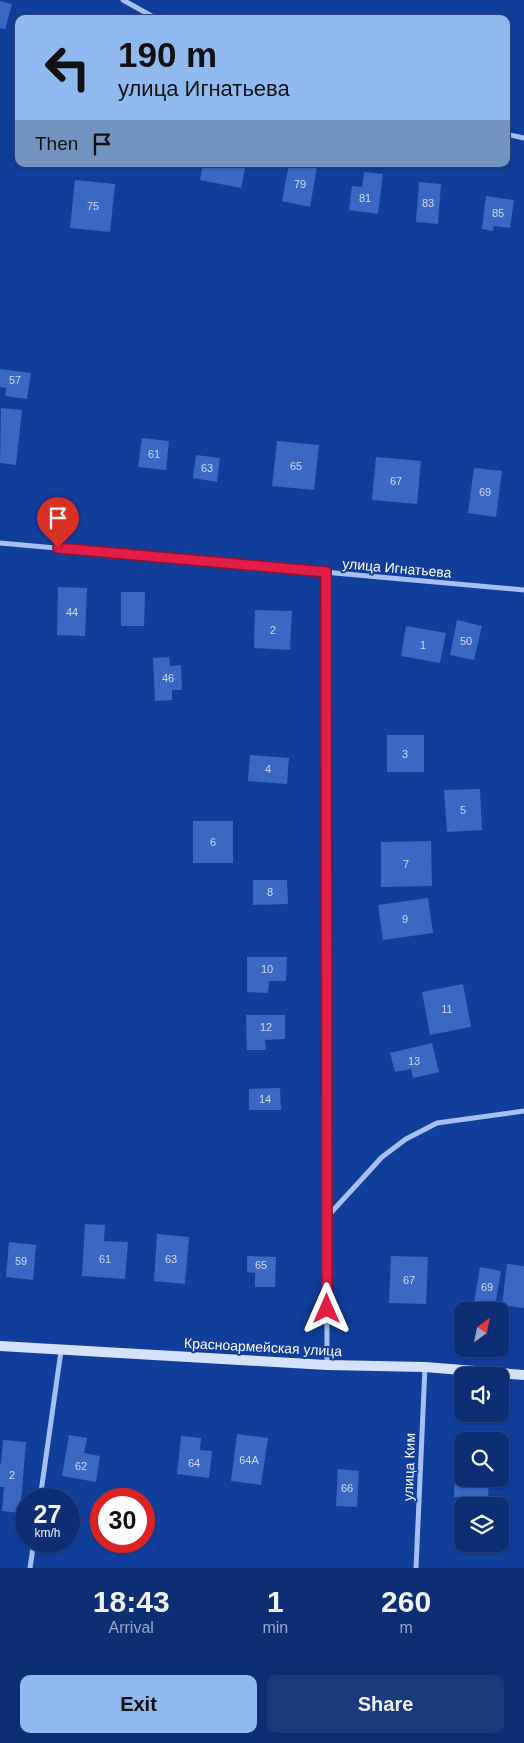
<!DOCTYPE html>
<html lang="en">
<head>
<meta charset="utf-8">
<style>
  :root { --surface:#0d2e74; --page:#1b3a7c; --text:#f1f3f6; --muted:#9aa8c5; --line:#2d4a86; --accent:#90b9f0 }
  body { margin:0; font-family:Helvetica,sans-serif; background:var(--page); color:var(--text); height:100vh; display:flex; flex-direction:column; font-size:19px; white-space:nowrap }
  * { box-sizing:border-box; margin:0 }
  p { font-size:16px; color:var(--muted) }
  .icon { flex:none; width:28px; height:28px; fill:none; stroke:currentColor; stroke-width:2; stroke-linecap:round; stroke-linejoin:round }
  .map { position:relative; height:1568px; overflow:hidden }
  .drawer { display:flex; flex-direction:column; background:var(--surface); flex:1 }
  .drawer>* { flex:none }
  .guide { position:absolute; left:15px; top:15px; width:495px; height:152px; border-radius:10px; box-shadow:0 1px 4px #0004,0 0 0 1px var(--line); background:#90b9f0; color:#111; overflow:hidden }
  .needle { width:32px; rotate:33deg }
  .fabs { position:absolute; left:454px; top:1302px; display:grid; gap:10px }
  .fabs a { display:grid; place-items:center; width:55px; height:55px; border-radius:10px; background:var(--surface); box-shadow:0 1px 4px #0004,0 0 0 1px var(--line); font-size:25px }
  .speed { position:absolute; left:15px; top:1488px; display:flex; gap:10px; font-size:25px; font-weight:700; text-align:center }
  .speed>* { display:grid; place-content:center; width:65px; height:65px; border-radius:50%; background:var(--surface); box-shadow:0 1px 4px #0004,0 0 0 1px var(--line); line-height:1 }
  .speed small { font-size:12px; font-weight:400 }
  .speed .limit { border:8px solid #d22; background:#fff; color:#111 }
  .pin { position:absolute; display:grid; place-items:center; width:42px; height:42px; color:#fff; margin:-51px -21px; border-radius:50% 50% 50% 0; rotate:-45deg; box-shadow:0 0 5px #0007 }
  .pin .icon { rotate:45deg }
  .me { position:absolute; width:55px; margin:-28px; rotate:0deg; stroke-linejoin:round; filter:drop-shadow(0 0 4px #0008) }
  .turn { display:flex; align-items:center; gap:18px; height:105px; padding:0 20px; font-size:22px }
  .turn .icon { width:65px; height:65px; stroke-width:2.5 }
  .turn b { display:block; font-size:35px; line-height:42px }
  .then { display:flex; align-items:center; height:48px; padding:0 20px; background:#0003; gap:10px; font-size:19px }
  .eta { display:flex; justify-content:space-evenly; align-items:center; height:85px; text-align:center }
  .eta b { font-size:30px; font-weight:700; line-height:35px }
  .button { display:flex; gap:10px; margin-top:auto; padding:10px 20px }
  .button a { flex:1; height:58px; border-radius:10px; background:var(--accent); color:#111; font-size:20px; font-weight:700; line-height:58px; text-align:center }
  .button a+a { background:var(--page); color:var(--text) }
  .map>svg:first-child { display:block }
</style>
</head>
<body>
<div class="map">
<svg width="524" height="1568" viewBox="0 0 524 1568">
  <rect width="100%" height="100%" fill="#113e9b"/>
  <!-- building -->
  <g fill="#3a68c3">
    <path d="M0,1L12,4L5,29L0,28Z"/>
    <path d="M203,164H246L241,188L200,180Z"/>
    <path d="M289,164L317,167L310,207L282,201Z"/>
    <path d="M364,172L383,174L378,214L349,210L352,186L362,187Z"/>
    <path d="M75,180L115,184L110,232L70,228Z"/>
    <path d="M419,182L441,184L438,224L416,222Z"/>
    <path d="M486,196L514,200L510,228L494,226L493,231L482,229Z"/>
    <path d="M0,369L31,373L27,399L5,396L6,388L0,387Z"/>
    <path d="M1,408L22,410L16,465L0,463Z"/>
    <path d="M142,438L169,441L166,470L138,467Z"/>
    <path d="M277,441L319,445L314,490L272,486Z"/>
    <path d="M196,455L220,458L217,482L193,478Z"/>
    <path d="M376,457L421,461L417,504L372,500Z"/>
    <path d="M474,468L502,471L496,517L468,513Z"/>
    <path d="M58,587L87,588L85,636L57,635Z"/>
    <path d="M121,592H145L144,626H121Z"/>
    <path d="M255,610L292,611L290,650L254,648Z"/>
    <path d="M457,620L482,626L474,660L450,655Z"/>
    <path d="M406,626L446,633L440,663L401,656Z"/>
    <path d="M169,657L170,666L181,665L182,690H172V700L155,701L153,658Z"/>
    <rect x="387" y="735" width="37" height="37"/>
    <path d="M250,755L289,758L287,784L248,781Z"/>
    <path d="M480,789L482,830L447,832L444,790Z"/>
    <rect x="193" y="821" width="40" height="42"/>
    <path d="M431,841L432,886L381,887V842Z"/>
    <path d="M253,880H287L288,904L253,905Z"/>
    <path d="M428,898L433,933L383,940L378,905Z"/>
    <path d="M247,957H287L286,981H269L268,993L247,992Z"/>
    <path d="M463,984L471,1027L430,1035L422,992Z"/>
    <path d="M246,1015H285V1039L265,1040L266,1050H247Z"/>
    <path d="M432,1043L439,1072L413,1078L411,1069L395,1072L390,1053Z"/>
    <path d="M280,1088L281,1110H249V1089Z"/>
    <path d="M85,1224L105,1225L104,1241L128,1242L125,1279L82,1276Z"/>
    <path d="M157,1234L189,1237L185,1284L154,1281Z"/>
    <path d="M9,1242L36,1245L33,1280L6,1277Z"/>
    <path d="M247,1256L276,1257L275,1287H255V1273L247,1272Z"/>
    <path d="M391,1256L428,1257L426,1304L389,1303Z"/>
    <path d="M507,1264L524,1266V1308L502,1305Z"/>
    <path d="M480,1267L501,1271L495,1306L474,1303Z"/>
    <path d="M237,1434L268,1438L261,1485L231,1481Z"/>
    <path d="M69,1435L87,1438L84,1453L100,1456L96,1482L62,1476Z"/>
    <path d="M181,1436L201,1438L200,1450L212,1451L209,1478L177,1474Z"/>
    <path d="M3,1440L26,1442L20,1513L2,1511L4,1487H0V1464H1Z"/>
    <path d="M456,1450H462V1479H489L488,1499L454,1497Z"/>
    <path d="M338,1469L359,1471L357,1507L336,1506Z"/>
  </g>
  <g fill="none" stroke-linecap="round" stroke-linejoin="round">
    <!-- street -->
    <g stroke="#a6c0f4" stroke-width="5">
      <path d="M123,0L157,19"/>
      <path d="M506,134L524,138"/>
      <path d="M0,543L524,590"/>
      <path d="M326,572L327,1365"/>
      <path d="M327,1217L382,1157L406,1139L437,1123L524,1111"/>
      <path d="M40,1499L61,1351"/>
      <path d="M30,1568L34,1541"/>
      <path d="M416,1568L425,1367"/>
    </g>
    <!-- secondary -->
    <path stroke="#d6e2fd" stroke-width="10" d="M0,1346L327,1365L425,1367L524,1375"/>
  </g>
  <g fill="none" stroke-linecap="round" stroke-linejoin="round">
    <!-- route casing -->
    <g stroke="#92132f" stroke-width="12">
      <path id="route" d="M58,548L326,572L327,1309"/>
    </g>
    <!-- route -->
    <use href="#route" stroke="#e11d48" stroke-width="9"/>
  </g>
  <g text-anchor="middle" stroke-width="4" stroke-linejoin="round" paint-order="stroke">
    <!-- number labels -->
    <g font-size="11" fill="#ced9f0">
      <text x="300" y="188">79</text>
      <text x="365" y="202">81</text>
      <text x="428" y="207">83</text>
      <text x="93" y="210">75</text>
      <text x="498" y="217">85</text>
      <text x="15" y="384">57</text>
      <text x="154" y="458">61</text>
      <text x="296" y="470">65</text>
      <text x="207" y="472">63</text>
      <text x="396" y="485">67</text>
      <text x="485" y="496">69</text>
      <text x="72" y="616">44</text>
      <text x="273" y="634">2</text>
      <text x="466" y="645">50</text>
      <text x="423" y="649">1</text>
      <text x="168" y="682">46</text>
      <text x="405" y="758">3</text>
      <text x="268" y="773">4</text>
      <text x="463" y="814">5</text>
      <text x="213" y="846">6</text>
      <text x="406" y="868">7</text>
      <text x="270" y="896">8</text>
      <text x="405" y="923">9</text>
      <text x="267" y="973">10</text>
      <text x="447" y="1013">11</text>
      <text x="266" y="1031">12</text>
      <text x="414" y="1065">13</text>
      <text x="265" y="1103">14</text>
      <text x="105" y="1263">61</text>
      <text x="171" y="1263">63</text>
      <text x="21" y="1265">59</text>
      <text x="261" y="1269">65</text>
      <text x="409" y="1284">67</text>
      <text x="487" y="1291">69</text>
      <text x="249" y="1464">64А</text>
      <text x="194" y="1467">64</text>
      <text x="81" y="1470">62</text>
      <text x="12" y="1479">2</text>
      <text x="347" y="1492">66</text>
    </g>
    <!-- street labels -->
    <g font-size="14" fill="#fff" stroke="#113e9b">
      <text transform="translate(397 568) rotate(5)" y="5">улица Игнатьева</text>
      <text transform="translate(263 1347) rotate(3)" y="5">Красноармейская улица</text>
      <text transform="translate(409 1467) rotate(-88)" y="5">улица Ким</text>
    </g>
  </g>
</svg>
<div class="fabs">
<a><svg class="needle" viewBox="-14 -14 28 28"><path d="M0-13l5 13h-10z" fill="#e53935"/><path d="M0 13l5-13h-10z" fill="#9aa8c5"/></svg></a>
<a><svg class="icon" aria-label="sound" viewBox="0 0 24 24"><path d="M4 9h4l5-4v14l-5-4H4zM17 9q2 3 0 6"/></svg></a>
<a><svg class="icon" aria-label="search" viewBox="0 0 24 24"><circle cx="10" cy="10" r="6"/><path d="M15 15l6 6"/></svg></a>
<a><svg class="icon" aria-label="layers" viewBox="0 0 24 24"><path d="M12 4l9 5-9 5-9-5zM3 14l9 5 9-5"/></svg></a>
</div>
<div class="speed"><div>27<small>km/h</small></div><div class="limit">30</div></div>
<div class="pin" style="left:58px;top:548px;background:#d93025"><svg class="icon" aria-label="arrive" viewBox="0 0 24 24"><path d="M6 21V4h12l-3 4 3 4H6"/></svg></div>
<svg class="me" style="left:327px;top:1309px" viewBox="-20 -20 40 40"><path d="M0-17L14 15 0 8-14 15z" fill="#e11d48" stroke="#fff" stroke-width="4"/></svg>
<div class="guide">
<div class="turn"><svg class="icon" aria-label="left" viewBox="0 0 24 24"><path d="M17 20v-9H6M10 6l-5 5 5 5"/></svg><div><b>190 m</b>улица Игнатьева</div></div>
<div class="then">Then<svg class="icon" aria-label="arrive" viewBox="0 0 24 24"><path d="M6 21V4h12l-3 4 3 4H6"/></svg></div>
</div>
</div>
<section class="drawer">
<div class="eta">
<div><b>18:43</b><p>Arrival</p></div>
<div><b>1</b><p>min</p></div>
<div><b>260</b><p>m</p></div>
</div>
<div class="button"><a>Exit</a><a>Share</a></div>
</section>
</body>
</html>
